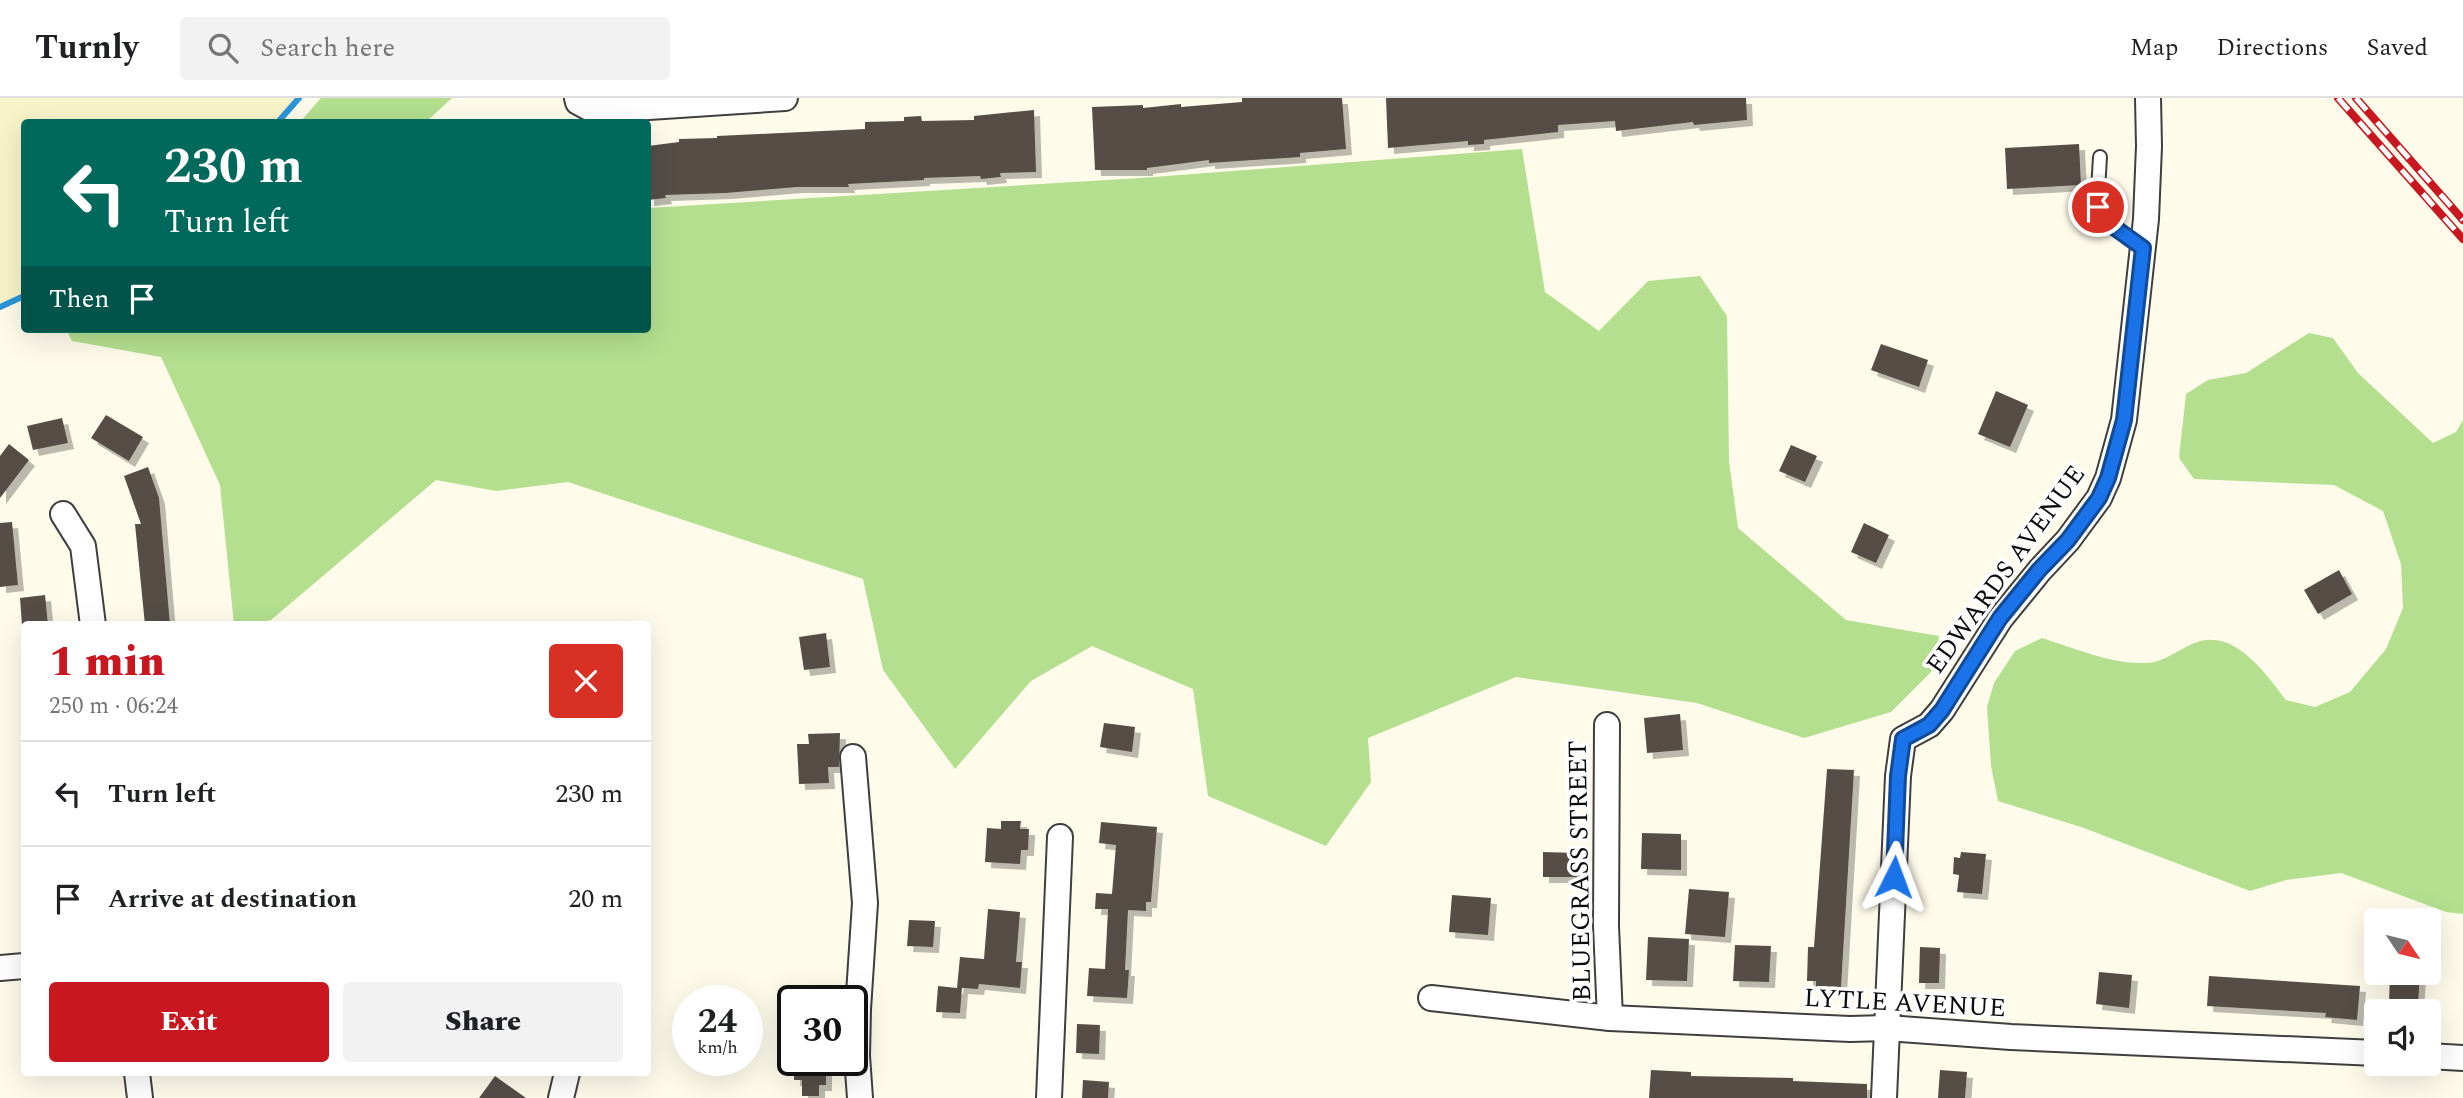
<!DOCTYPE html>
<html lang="en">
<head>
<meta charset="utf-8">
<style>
  :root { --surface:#fff; --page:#f2f2f2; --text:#202124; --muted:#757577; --line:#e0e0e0; --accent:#c91720 }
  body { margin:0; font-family:Spectral,serif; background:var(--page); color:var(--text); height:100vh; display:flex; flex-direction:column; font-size:26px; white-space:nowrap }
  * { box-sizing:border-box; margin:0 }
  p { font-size:23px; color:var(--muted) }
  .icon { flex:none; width:38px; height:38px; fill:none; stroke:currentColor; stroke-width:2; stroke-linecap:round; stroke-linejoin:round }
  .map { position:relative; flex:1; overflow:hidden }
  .drawer { position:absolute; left:21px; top:523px; width:630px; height:455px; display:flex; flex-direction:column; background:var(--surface); border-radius:7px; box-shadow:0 7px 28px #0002 }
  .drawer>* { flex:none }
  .banner { position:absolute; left:21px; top:21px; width:630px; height:214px; border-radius:7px; box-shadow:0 7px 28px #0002; background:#00695c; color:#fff; overflow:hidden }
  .needle { width:46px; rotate:125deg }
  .fabs { position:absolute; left:2364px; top:810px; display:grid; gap:14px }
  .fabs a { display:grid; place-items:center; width:77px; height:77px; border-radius:7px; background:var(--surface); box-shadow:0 7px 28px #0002; font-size:35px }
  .speed { position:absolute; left:672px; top:887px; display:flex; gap:14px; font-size:35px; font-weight:700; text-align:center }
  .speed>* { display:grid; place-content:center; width:91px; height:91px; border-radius:50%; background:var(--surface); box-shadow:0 7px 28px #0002; line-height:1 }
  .speed small { font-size:18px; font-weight:400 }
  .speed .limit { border:4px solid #111; border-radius:10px; background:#fff; color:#111 }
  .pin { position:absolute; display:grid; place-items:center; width:60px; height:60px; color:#fff; margin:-30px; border:4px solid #fff; border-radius:50%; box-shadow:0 2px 7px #0007 }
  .me { position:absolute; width:77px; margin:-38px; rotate:3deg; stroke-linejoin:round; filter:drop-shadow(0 0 5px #0008) }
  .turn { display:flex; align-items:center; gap:24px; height:147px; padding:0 28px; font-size:32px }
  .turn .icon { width:91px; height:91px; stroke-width:2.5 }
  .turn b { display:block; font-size:49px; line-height:60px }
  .then { display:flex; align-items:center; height:66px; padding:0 28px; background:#0003; gap:14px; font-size:26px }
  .round { display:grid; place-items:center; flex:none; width:74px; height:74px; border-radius:7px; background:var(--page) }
  .overview { display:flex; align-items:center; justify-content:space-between; height:119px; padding:0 28px }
  h1 { font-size:42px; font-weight:800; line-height:52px; color:var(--accent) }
  .button { display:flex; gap:14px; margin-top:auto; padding:14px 28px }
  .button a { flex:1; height:80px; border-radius:7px; background:var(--accent); color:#fff; font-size:28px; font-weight:800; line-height:80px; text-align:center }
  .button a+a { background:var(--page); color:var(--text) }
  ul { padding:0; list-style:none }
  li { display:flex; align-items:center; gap:21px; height:105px; padding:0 28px; border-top:2px solid var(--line) }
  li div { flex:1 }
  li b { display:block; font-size:26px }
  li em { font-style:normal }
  header { display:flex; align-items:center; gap:42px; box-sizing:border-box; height:98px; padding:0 35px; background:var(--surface); border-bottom:2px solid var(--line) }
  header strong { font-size:33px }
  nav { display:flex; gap:38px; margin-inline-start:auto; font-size:24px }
  .search { width:490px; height:63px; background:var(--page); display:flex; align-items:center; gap:18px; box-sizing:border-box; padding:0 24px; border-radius:7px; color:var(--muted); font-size:26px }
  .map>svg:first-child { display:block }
</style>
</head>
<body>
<header>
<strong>Turnly</strong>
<div class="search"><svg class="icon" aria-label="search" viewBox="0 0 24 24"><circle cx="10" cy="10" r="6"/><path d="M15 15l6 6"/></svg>Search here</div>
<nav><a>Map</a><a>Directions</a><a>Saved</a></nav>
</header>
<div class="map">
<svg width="2463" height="1000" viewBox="0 0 2463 1000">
  <defs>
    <filter id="shadow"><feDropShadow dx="6" dy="6" stdDeviation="0" flood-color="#0004"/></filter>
  </defs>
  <rect width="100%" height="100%" fill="#fffbeb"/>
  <!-- farmland -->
  <path fill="#f8f3c8" d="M0,0H299L278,24H24V198L0,209Z"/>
  <!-- forest -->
  <g fill="#b3df8f">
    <path d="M321,0H452L426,24H300Z"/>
    <path d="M1522,51L1545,194L1599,233L1648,183L1700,178L1727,218L1729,363L1738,430L1846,522L1939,538L1936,569L1891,614L1804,640L1697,605L1516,579L1368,640L1371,684L1326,748L1208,698L1193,591L1092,548L1031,583L955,671L883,572L863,481L568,384L496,393L436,382L271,522L249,527H234L220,387L161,259L72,243L66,231H648V110L1140,80Z"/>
    <path d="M2309,235L2333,240L2358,275L2433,345L2456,334L2463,322V816L2446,814L2341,775L2286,782L2250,793L2081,729L1998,703L1991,668L1987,609L1994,585L2015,553L2042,540C2077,551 2110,566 2147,565C2161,565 2179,552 2192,546C2233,527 2265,575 2286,602L2315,609L2350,594L2386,551L2403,510L2401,466L2383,413L2334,387L2194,381L2179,360L2186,296L2208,282L2246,275Z"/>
  </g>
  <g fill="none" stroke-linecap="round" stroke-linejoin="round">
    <!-- stream -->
    <g stroke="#2a95da" stroke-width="6">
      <path d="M278,24L299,0"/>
      <path d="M0,209L24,198"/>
    </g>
  </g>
  <!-- building -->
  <g fill="#564d47" filter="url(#shadow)">
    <path d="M1242,0H1342L1346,51L1300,55V59L1209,65V62L1147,70V72H1095L1092,9L1143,7V10L1181,6V9L1242,4Z"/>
    <path d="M1386,0H1746L1747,22L1694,27L1693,24L1616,33L1615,23L1558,27V34L1484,42V46L1468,47V43L1388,50Z"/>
    <path d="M1034,12L1036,74L1000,75L1001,79L981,81L980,78L924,80V82L848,86L849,89H797L726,95L665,97L666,100L648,102V48L679,44V41L717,40V38L865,31V24L904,23V19L921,18L922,23L974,22V18Z"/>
    <path d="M2079,46L2081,87L2007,91L2005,50Z"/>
    <path d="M1881,246L1928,262L1919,289L1871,272Z"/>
    <path d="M1996,293L2028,307L2010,349L1978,336Z"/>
    <path d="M106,317L143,339L129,363L91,340Z"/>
    <path d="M62,320L68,345L33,352L27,328Z"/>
    <path d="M9,346L29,362L0,400V358Z"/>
    <path d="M1791,347L1817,358L1805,384L1779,373Z"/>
    <path d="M148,369L159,400L170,527H145L135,426H141L124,378Z"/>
    <path d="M12,424L18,487L0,489V425Z"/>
    <path d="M1864,425L1889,437L1876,465L1851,454Z"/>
    <path d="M2339,472L2352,496L2318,516L2304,492Z"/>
    <path d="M45,497L48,527H22L20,500Z"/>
    <path d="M826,535L830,569L804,572L799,539Z"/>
    <path d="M1680,616L1683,652L1647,655L1644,620Z"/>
    <path d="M1104,625L1135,629L1132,654L1100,649Z"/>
    <path d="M840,635L839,669H828L829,685L799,686L797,646H809L808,636Z"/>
    <path d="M1827,671L1854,672L1841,889L1816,888V883H1807L1808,849H1814Z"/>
    <path d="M1001,723H1021L1020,731H1029L1028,752H1021L1020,766L985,764L987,730L1001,731Z"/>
    <path d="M1101,724L1157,729L1151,804H1146V813L1128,812L1125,872H1129L1127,900L1087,898L1089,870L1105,871L1108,811H1095L1096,795L1112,796L1116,747L1099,745Z"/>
    <path d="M1642,735L1681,736V772L1641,771Z"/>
    <path d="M1543,754L1577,755V779H1543Z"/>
    <path d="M1961,754L1986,756L1982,796L1957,794L1959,777L1953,776L1954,759L1960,760Z"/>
    <path d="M1689,791L1729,794L1725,839L1685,836Z"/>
    <path d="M1452,797L1491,800L1488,837L1449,834Z"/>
    <path d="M988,811L1020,814L1016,864H1022L1020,890L979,886L978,891L962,890L960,915L936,914L938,888L957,890L960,859L984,861Z"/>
    <path d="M909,822L935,823L933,849L907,848Z"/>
    <path d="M1648,839L1689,841L1687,883L1646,882Z"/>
    <path d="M1735,847L1771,848L1769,884L1733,883Z"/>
    <path d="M1920,849L1940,850L1939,885H1919Z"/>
    <path d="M2099,874L2132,877L2129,910L2096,906Z"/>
    <path d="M2390,875H2420L2418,907L2389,905Z"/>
    <path d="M2209,878L2360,888L2357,922L2325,919L2326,915L2207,908Z"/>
    <path d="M1077,926L1100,927L1099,956L1076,955Z"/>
    <path d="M794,962H826V987H819V998H802V982H794Z"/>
    <path d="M1651,972L1691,974V978L1793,980V983L1867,986V1000H1649Z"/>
    <path d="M1940,972L1967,974L1965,1000H1938Z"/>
    <path d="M495,978L526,1000H479Z"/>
    <path d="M1083,982L1109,984L1108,1000H1082Z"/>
  </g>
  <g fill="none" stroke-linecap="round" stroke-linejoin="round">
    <!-- lane casing -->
    <g stroke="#3f3f3f" stroke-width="16">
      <path id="lane" d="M2100,59L2097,109L2111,127L2143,150"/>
    </g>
    <!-- street casing -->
    <g stroke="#3f3f3f" stroke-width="28">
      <g id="street">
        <path d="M577,0L578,4L589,10L603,12L785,0"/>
        <path d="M63,416L83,448L93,527"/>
        <path d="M1607,627L1606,828L1610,920"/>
        <path d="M853,659L865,805L858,911L857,958L860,1000"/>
        <path d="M0,870L24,868"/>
        <path d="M1431,900L1610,920L1850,931L1887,930L2011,939L2376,955"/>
        <path d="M2429,958L2463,960"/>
        <path d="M137,975L140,1000"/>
        <path d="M561,1000L567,975"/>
        <path d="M1049,1000L1060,739"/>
        <path d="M1884,1000L1898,678L1903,641L1929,627L1942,612L2000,521L2040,472L2068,442L2099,400L2108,380L2124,322L2146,121L2149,48L2148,0"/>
      </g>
    </g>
    <!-- lane -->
    <use href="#lane" stroke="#fff" stroke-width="12"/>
    <!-- street -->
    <use href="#street" stroke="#fff" stroke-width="24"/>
    <!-- rail casing -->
    <g stroke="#c91720" stroke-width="8">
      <g id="rail">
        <path d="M2338,0L2463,141"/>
        <path d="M2356,0L2463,122"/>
      </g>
    </g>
    <!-- rail -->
    <use href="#rail" stroke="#fff" stroke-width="5" stroke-dasharray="16" stroke-linecap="butt"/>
  </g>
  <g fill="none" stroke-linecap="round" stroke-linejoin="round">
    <!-- route casing -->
    <g stroke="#114b97" stroke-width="18">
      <path id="route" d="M1894,779L1898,678L1903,641L1929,627L1942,612L2000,520L2039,472L2068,442L2099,400L2108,380L2124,322L2143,150L2111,127L2098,109"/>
    </g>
    <!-- route -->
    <use href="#route" stroke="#1a73e8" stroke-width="12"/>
  </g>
  <g text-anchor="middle" stroke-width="7" stroke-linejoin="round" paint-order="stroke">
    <!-- street labels -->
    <g font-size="26" fill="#0c0c0c" stroke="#fff">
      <text transform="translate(2005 471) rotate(-54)" y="9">EDWARDS AVENUE</text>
      <text transform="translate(1579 773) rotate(-91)" y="9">BLUEGRASS STREET</text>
      <text transform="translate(1905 904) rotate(3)" y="9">LYTLE AVENUE</text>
    </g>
  </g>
</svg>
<div class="fabs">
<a><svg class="needle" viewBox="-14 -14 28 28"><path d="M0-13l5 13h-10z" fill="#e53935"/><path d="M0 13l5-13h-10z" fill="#757577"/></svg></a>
<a><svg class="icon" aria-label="sound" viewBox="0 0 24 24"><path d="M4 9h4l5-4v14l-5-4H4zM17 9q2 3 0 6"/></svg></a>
</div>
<div class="speed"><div>24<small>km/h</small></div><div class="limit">30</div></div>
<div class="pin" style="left:2098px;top:109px;background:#d93025"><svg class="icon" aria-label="arrive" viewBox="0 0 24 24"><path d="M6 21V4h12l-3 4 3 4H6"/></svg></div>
<svg class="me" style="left:1894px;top:779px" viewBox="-20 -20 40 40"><path d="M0-17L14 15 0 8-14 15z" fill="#1a73e8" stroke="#fff" stroke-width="4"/></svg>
<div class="banner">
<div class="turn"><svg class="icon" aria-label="left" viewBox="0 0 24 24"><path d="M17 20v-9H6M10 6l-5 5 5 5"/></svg><div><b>230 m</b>Turn left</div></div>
<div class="then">Then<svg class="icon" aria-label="arrive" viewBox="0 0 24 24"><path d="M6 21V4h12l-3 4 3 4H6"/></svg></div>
</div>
<section class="drawer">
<div class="overview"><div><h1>1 min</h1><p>250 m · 06:24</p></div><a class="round" style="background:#d93025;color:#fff"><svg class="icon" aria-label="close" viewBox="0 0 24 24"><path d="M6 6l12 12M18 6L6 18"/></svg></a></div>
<ul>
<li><svg class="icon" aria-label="left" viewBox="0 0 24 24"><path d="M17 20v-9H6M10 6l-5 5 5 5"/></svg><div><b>Turn left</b></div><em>230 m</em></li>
<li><svg class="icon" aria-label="arrive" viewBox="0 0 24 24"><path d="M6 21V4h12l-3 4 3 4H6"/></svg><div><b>Arrive at destination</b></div><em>20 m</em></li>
</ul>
<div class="button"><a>Exit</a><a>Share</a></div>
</section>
</div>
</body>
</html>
